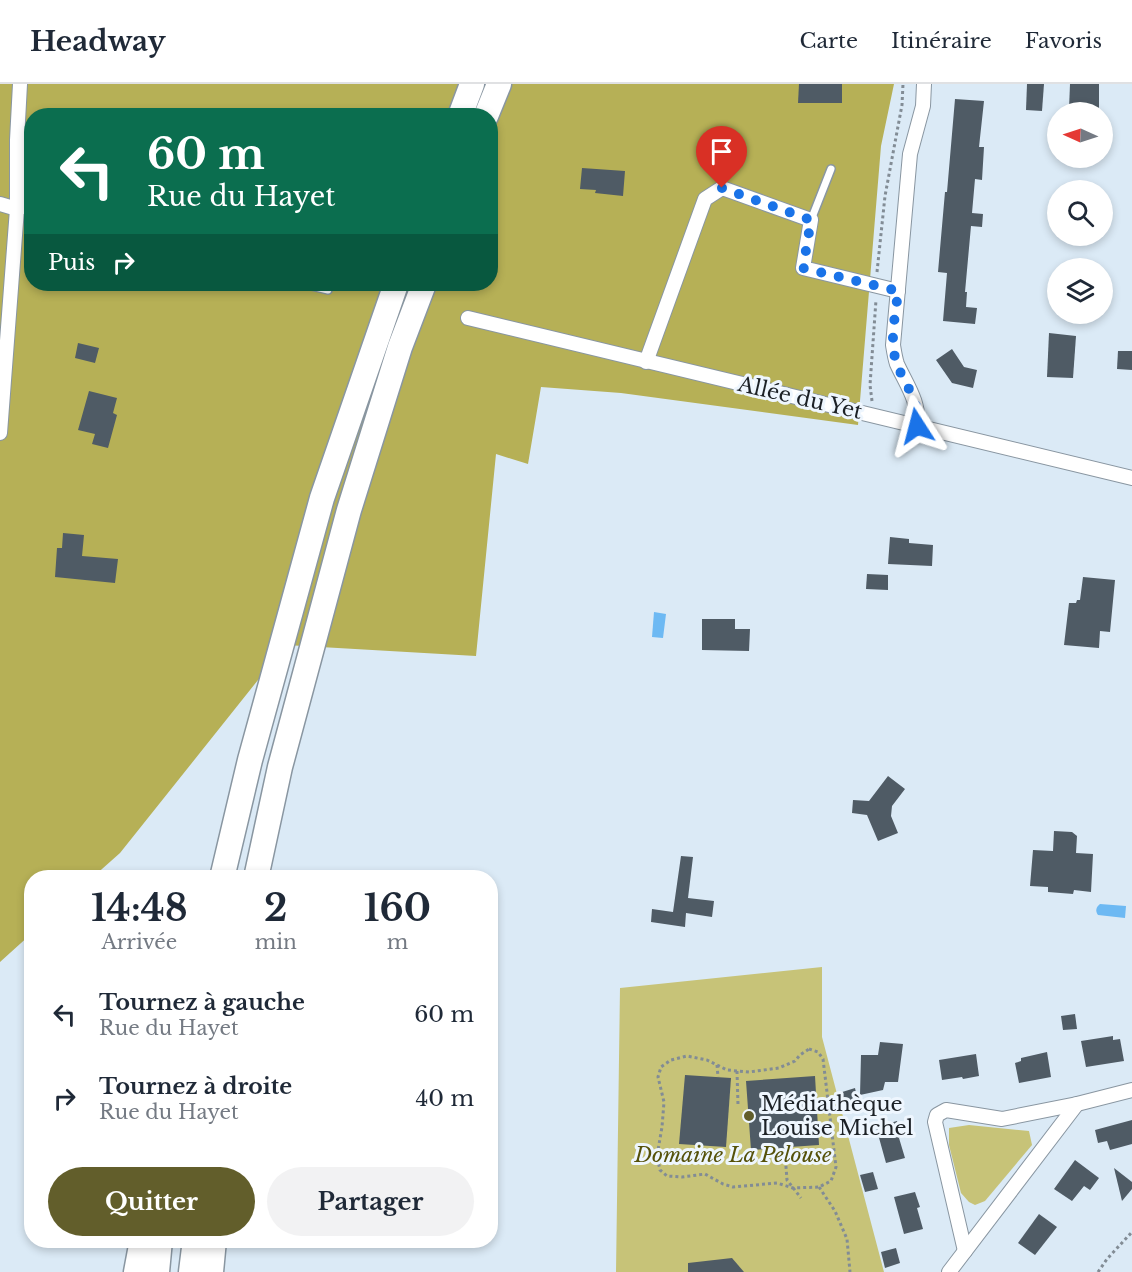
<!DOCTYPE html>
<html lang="fr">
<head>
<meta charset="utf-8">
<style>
  :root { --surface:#fff; --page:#f2f2f3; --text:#1f2937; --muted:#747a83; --line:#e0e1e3; --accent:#625e2b }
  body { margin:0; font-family:"Libre Baskerville",serif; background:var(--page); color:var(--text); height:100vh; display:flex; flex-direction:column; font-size:22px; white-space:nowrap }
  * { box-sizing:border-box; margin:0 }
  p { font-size:20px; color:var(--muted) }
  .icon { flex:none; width:33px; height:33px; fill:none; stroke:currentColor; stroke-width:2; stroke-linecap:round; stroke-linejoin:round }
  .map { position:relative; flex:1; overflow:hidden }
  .side { position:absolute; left:24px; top:786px; width:474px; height:378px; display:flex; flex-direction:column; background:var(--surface); border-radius:24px; box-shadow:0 3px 9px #0003 }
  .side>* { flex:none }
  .guide { position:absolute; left:24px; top:24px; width:474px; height:183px; border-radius:24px; box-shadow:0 3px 9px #0003; background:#0b6e4f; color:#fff; overflow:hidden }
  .needle { width:39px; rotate:273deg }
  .fabs { position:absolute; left:1047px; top:18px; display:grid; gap:12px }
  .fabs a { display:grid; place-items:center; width:66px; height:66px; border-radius:50%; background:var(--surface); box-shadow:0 3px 9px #0003; font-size:30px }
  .pin { position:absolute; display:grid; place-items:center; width:51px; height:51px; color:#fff; margin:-62px -26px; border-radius:50% 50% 50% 0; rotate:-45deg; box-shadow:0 0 6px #0007 }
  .pin .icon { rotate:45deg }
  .me { position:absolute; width:66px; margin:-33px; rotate:351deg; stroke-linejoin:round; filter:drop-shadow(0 0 4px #0008) }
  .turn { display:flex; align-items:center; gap:21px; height:126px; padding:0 24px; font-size:27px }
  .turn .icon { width:78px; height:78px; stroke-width:2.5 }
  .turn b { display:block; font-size:42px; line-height:51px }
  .then { display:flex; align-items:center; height:57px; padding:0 24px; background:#0003; gap:12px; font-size:22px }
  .eta { display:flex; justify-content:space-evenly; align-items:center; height:102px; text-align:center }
  .eta b { font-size:36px; font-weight:700; line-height:42px }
  .cta { display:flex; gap:12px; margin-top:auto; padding:12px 24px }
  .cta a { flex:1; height:69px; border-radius:36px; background:var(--accent); color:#fff; font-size:24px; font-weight:700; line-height:69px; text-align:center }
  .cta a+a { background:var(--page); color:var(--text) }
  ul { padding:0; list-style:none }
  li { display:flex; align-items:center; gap:18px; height:84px; padding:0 24px }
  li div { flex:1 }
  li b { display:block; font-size:22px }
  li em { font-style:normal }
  header { display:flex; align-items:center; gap:36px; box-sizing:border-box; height:84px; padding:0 30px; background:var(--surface); border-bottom:2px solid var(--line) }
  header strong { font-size:28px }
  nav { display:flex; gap:33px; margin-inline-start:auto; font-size:21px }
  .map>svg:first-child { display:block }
</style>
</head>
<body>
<header>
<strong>Headway</strong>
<nav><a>Carte</a><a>Itinéraire</a><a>Favoris</a></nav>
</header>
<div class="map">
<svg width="1132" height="1188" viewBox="0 0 1132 1188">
  <rect width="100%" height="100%" fill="#dbeaf6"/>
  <!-- green -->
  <g fill="#c7c378">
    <path d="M822,883V953L884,1188H616L620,904Z"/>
    <path d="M969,1041L1029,1047L1032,1061L985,1117L975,1121L969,1118L961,1109L949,1061V1044Z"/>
  </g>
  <!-- forest -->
  <path fill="#b6b056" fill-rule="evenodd" d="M0,0H894L881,62L858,341L621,309L541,303L528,380L496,370L476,572L286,561L120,769L93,793L32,794L31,850L0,878ZM32,32H490V200H32Z"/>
  <!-- water -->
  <g fill="#6db9f3">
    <path d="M654,528L666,530L663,554L652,553Z"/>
    <path d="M1100,820L1126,822L1125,834L1098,831C1095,827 1096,823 1100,820Z"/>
  </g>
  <!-- building -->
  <g fill="#4f5b65">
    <path d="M799,0H842V19H798Z"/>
    <path d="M1027,0H1044L1042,27L1026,26Z"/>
    <path d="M1070,0H1099V26L1069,25Z"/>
    <path d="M955,15L984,17L979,63H984L982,96L975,95L972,129L983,130L982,143L971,142L965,208H967L966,223L977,224L975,240L943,237L947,189L938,188L945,108H947Z"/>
    <path d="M582,84L625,87L623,112L595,109L596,106L580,105Z"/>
    <path d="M1049,249L1076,252L1073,294L1047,293Z"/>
    <path d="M78,259L99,264L95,279L75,274Z"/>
    <path d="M952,265L964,283L977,286L973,304L952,299L936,276Z"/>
    <path d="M1118,267H1132V286L1117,285Z"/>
    <path d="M89,307L117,314L113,329L117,331L108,364L92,360L95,350L78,346Z"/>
    <path d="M63,449L84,451L82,472L118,475L115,499L55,493L57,464H62Z"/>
    <path d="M890,453L909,455V459L933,461L932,482L888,480Z"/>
    <path d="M867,490L888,491V506L866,505Z"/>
    <path d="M1083,493L1115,496L1110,548L1100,547L1099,564L1064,561L1069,519H1076L1077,516H1080Z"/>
    <path d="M702,535H735V545H750L749,567L702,566Z"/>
    <path d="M888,692L905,705L892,722L891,732L898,749L878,757L867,731L852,729L853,716L869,717Z"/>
    <path d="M1054,747L1072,748L1077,752L1076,769L1093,770L1091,808L1074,806L1073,810L1048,808V803L1030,802L1033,766L1053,767Z"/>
    <path d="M681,772L693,773L688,814L714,817L712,833L686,829L685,843L651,838L652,825L673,828Z"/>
    <path d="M1075,930L1077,945L1063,946L1061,932Z"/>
    <path d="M1113,952V956L1120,955L1124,977L1086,983L1081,957Z"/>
    <path d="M880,958L903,960L898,998H885L883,1006L860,1011L861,971H878Z"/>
    <path d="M1047,968L1051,993L1019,999L1015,979L1021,977V974Z"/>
    <path d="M976,970L979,992L963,995L962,993L942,996L939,976Z"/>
    <path d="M685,991L731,994L726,1063L679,1060Z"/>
    <path d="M815,992L819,1061L790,1063V1064L751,1066L746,997Z"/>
    <path d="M855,1004L858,1018L843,1022L839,1009Z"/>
    <path d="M1132,1036V1060L1110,1066L1107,1057L1098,1059L1095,1046Z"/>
    <path d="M897,1037L901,1053L899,1054L905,1074L886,1079L876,1043Z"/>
    <path d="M1075,1076L1099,1094L1090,1106L1084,1102L1072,1117L1054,1105Z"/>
    <path d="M1114,1084L1132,1098V1105L1122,1117Z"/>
    <path d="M873,1088L878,1105L865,1108L860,1091Z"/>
    <path d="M915,1108L920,1123L917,1124L923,1145L904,1150L894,1113Z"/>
    <path d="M1039,1130L1057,1143L1035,1171L1018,1159Z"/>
    <path d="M896,1164L900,1179L885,1184L881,1168Z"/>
    <path d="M732,1174L744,1188H688V1179Z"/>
  </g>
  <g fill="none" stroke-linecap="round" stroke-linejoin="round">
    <!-- lane casing -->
    <g stroke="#8996a1" stroke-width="10">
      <g id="lane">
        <path d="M17,125L32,128"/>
        <path d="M811,136L831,85"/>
        <path d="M303,200L328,206"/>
      </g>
    </g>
    <!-- street casing -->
    <g stroke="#8996a1" stroke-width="16">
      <g id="street">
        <path d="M0,120L17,125"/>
        <path d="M468,234C689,288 911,340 1132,394"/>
        <path d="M646,278L705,115L722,104L811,136L803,184L898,207"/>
        <path d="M917,342C920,318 906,300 897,280C895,274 894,267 893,261L910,70L923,22L924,0"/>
        <path d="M0,349L17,125V56L20,0"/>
        <path d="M965,1167L935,1038L937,1031L946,1026L1002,1035L1077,1020L1132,1006"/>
        <path d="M949,1188L1077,1020"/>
      </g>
    </g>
    <!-- highway casing -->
    <g stroke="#8996a1" stroke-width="27">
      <g id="highway">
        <path d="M460,32L472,0"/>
        <path d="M486,32L499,0"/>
        <path d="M222,794L250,676L322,414L396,200"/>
        <path d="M256,794L280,683L349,426L400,263L424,200"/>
        <path d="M136,1188L142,1156"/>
        <path d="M157,1188L160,1156"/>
        <path d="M191,1188L195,1156"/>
        <path d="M211,1188L214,1156"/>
      </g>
    </g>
    <!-- path -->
    <g stroke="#828c95" stroke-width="3" stroke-dasharray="3 3" stroke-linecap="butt">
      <path d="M877,188L885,112L902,21L903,0"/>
      <path d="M872,317L870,301L876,216"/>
      <path d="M809,965L818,968L823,975L836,1083L831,1097L819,1103L793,1104L777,1099L733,1103L723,1100L705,1090L682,1093L667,1092L660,1086L657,1072L662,1043L664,1018L658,993L661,983L671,976L687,972L707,976L727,986L749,988L779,984L795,977L800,971Z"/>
      <path d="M717,981L718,993"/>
      <path d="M737,987L738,1021"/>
      <path d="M785,1070L787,1096L801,1114"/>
      <path d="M819,1103L835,1127L847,1155L850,1188"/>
      <path d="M1098,1188L1107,1175L1132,1148"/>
    </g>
    <!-- lane -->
    <use href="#lane" stroke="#fff" stroke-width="7"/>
    <!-- street -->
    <use href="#street" stroke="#fff" stroke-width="14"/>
    <!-- highway -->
    <use href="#highway" stroke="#fff" stroke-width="24"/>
  </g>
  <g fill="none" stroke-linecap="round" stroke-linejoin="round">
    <!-- route -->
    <path stroke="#1a73e8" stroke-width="10" stroke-dasharray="0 18" d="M722,104L811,136L803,184L898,207C896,230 889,255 896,277C903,300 921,316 917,342"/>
  </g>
  <!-- markers -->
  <circle fill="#625e2b" stroke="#eef6fe" stroke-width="2" cx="749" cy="1032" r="6"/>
  <g text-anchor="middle" stroke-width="6" stroke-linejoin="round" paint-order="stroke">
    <!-- street labels -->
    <g font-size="21" fill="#1c2126" stroke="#eef6fe">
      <text transform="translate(800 314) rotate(13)" y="7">Allée du Yet</text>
    </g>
    <!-- poi labels -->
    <g font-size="21" fill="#1c2126" stroke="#eef6fe" text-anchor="start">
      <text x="761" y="1027">Médiathèque<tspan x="761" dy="24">Louise Michel</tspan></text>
    </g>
    <!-- park labels -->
    <g font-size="21" font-style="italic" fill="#555109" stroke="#eef6fe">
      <text x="733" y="1078">Domaine La Pelouse</text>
    </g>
  </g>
</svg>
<div class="fabs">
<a><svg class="needle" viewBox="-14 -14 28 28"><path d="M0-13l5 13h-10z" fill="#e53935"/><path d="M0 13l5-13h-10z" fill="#747a83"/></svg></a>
<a><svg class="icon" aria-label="search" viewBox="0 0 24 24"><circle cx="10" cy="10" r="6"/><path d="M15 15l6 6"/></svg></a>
<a><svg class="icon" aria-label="layers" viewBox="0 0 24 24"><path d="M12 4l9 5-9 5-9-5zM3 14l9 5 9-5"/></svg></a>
</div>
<div class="pin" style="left:722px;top:104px;background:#d93025"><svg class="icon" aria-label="arrive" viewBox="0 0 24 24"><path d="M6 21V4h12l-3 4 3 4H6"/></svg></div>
<svg class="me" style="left:917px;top:342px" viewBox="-20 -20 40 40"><path d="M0-17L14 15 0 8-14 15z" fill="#1a73e8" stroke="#fff" stroke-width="4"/></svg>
<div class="guide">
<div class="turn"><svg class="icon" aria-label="left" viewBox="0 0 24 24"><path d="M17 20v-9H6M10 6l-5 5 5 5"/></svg><div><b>60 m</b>Rue du Hayet</div></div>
<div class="then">Puis<svg class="icon" aria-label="right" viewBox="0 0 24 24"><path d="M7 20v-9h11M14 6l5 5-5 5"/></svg></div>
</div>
<section class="side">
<div class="eta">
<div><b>14:48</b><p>Arrivée</p></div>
<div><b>2</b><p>min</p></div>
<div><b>160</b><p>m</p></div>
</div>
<ul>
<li><svg class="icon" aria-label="left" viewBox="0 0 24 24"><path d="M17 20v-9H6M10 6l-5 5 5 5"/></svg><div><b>Tournez à gauche</b><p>Rue du Hayet</p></div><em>60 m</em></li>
<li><svg class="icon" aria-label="right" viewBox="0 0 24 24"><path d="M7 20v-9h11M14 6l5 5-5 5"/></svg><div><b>Tournez à droite</b><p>Rue du Hayet</p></div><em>40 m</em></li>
</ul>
<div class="cta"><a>Quitter</a><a>Partager</a></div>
</section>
</div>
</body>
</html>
